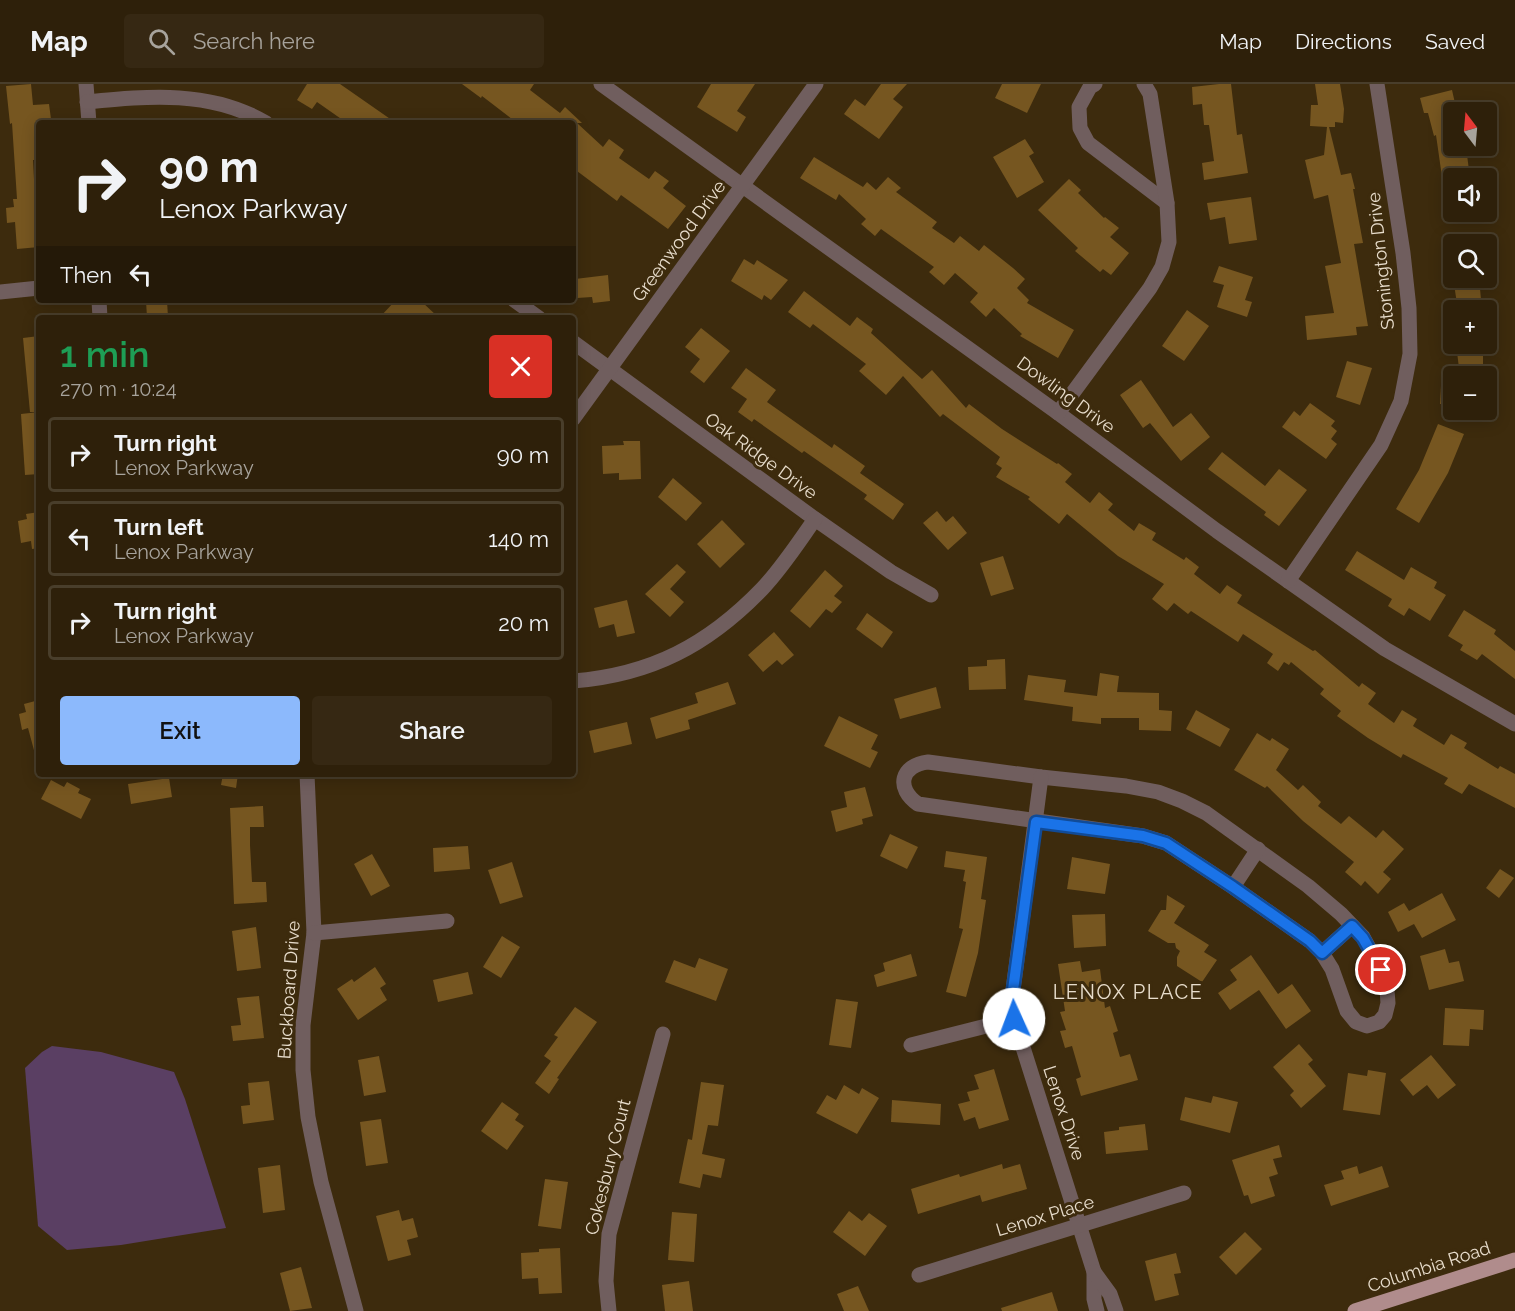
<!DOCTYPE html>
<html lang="en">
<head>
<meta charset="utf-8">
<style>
  :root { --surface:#2e200a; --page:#362813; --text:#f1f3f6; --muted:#a7a39c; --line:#493e2b; --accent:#8cb9fc }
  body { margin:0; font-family:Raleway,sans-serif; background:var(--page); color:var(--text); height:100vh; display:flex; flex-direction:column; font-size:22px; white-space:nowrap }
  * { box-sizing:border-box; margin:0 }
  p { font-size:20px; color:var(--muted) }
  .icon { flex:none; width:33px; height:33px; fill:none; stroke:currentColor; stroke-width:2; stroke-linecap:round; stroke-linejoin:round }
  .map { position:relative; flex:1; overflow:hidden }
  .drawer { position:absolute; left:36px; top:231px; width:540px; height:462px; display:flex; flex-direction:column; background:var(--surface); border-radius:6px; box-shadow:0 3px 15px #0003,0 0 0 2px var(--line) }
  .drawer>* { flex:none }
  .banner { position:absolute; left:36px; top:36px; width:540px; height:183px; border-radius:6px; box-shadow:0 3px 15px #0003,0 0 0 2px var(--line); background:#2e200a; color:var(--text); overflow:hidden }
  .needle { width:39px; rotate:344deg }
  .fabs { position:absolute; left:1443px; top:18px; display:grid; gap:12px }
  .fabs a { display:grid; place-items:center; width:54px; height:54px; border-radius:6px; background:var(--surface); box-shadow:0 3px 15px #0003,0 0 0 2px var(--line); font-size:30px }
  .pin { position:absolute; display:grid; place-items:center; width:51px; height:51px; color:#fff; margin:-26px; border:3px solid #fff; border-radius:50%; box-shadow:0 2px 6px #0007 }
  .me { position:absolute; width:66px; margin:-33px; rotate:358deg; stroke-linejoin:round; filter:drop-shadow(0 0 4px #0008) }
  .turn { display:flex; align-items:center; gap:21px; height:126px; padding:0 24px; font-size:27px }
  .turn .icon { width:78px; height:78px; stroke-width:2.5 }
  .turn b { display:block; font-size:42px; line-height:51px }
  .then { display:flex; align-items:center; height:57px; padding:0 24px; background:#0003; gap:12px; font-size:22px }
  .round { display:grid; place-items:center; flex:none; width:63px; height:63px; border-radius:6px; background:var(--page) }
  .summary { display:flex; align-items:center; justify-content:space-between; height:102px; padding:0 24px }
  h1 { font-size:36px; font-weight:600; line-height:45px; color:#1e9e55 }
  .button { display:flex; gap:12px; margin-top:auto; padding:12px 24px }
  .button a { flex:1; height:69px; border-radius:6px; background:var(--accent); color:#111; font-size:24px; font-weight:600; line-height:69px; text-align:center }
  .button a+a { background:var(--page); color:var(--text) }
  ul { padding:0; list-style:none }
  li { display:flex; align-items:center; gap:18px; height:75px; margin:0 12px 9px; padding:0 12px; border:3px solid var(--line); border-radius:6px }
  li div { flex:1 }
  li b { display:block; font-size:22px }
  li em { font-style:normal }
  header { display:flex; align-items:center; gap:36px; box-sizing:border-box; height:84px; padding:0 30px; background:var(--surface); border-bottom:2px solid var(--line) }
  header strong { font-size:28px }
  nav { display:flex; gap:33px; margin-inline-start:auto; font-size:21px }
  .search { width:420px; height:54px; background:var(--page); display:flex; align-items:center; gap:15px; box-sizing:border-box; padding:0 21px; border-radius:6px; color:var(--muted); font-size:22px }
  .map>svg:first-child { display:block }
</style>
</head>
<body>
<header>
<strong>Map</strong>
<div class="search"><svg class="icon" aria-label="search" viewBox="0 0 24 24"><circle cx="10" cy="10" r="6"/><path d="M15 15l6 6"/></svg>Search here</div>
<nav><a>Map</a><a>Directions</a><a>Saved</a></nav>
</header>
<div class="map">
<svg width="1515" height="1227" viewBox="0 0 1515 1227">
  <rect width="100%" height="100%" fill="#3d2b0d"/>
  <!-- green -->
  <path fill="#5a3f63" d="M52,962L101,968L174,988L185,1015L226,1144L121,1161L67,1166L38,1142L25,984L42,968Z"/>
  <!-- building -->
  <g fill="#765620">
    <path d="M31,0L33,21L49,20L51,35L39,37V76H33L35,114L39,113V136H37L39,163L17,165L15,138L7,139L6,124L14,123L13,115H17L12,39L10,40L6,2Z"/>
    <path d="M307,0H340L396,39H347L317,18L312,25L297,16Z"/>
    <path d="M462,0H534L530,6L560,29L565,23L582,39H577L603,63L609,55L624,66L619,74L649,95L655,87L669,97L663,104L686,122L668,145L621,111L617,117L573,84V39H517L482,12L481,14Z"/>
    <path d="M711,0H755L737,27L746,33L737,48L697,23Z"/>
    <path d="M881,0H907L893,15L903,23L879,55L844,30L855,15L865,22Z"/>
    <path d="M1002,0H1041L1027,29L995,14Z"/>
    <path d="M1219,0H1231L1237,51L1242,50L1248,89L1204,96L1202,79L1214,77L1209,41H1204L1202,20L1193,21L1192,3Z"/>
    <path d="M1315,0H1340L1344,25L1343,39L1335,38V43H1329L1341,91L1351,89L1355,105H1353L1363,159L1354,160L1368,242L1356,243L1357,251L1307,256L1305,232L1334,229L1325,182L1341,179L1328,111L1314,115L1305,76L1324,71L1327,43L1310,42L1311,21H1318Z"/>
    <path d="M1452,6L1457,28H1454V64L1466,63L1470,94H1454V120L1446,121L1436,51L1434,52L1428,29H1424L1420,14Z"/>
    <path d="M1025,55L1034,69L1029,72L1044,98L1017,114L993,73Z"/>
    <path d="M814,73L863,103L867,98L876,106L888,93L901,104L896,108L937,138L932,144L954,159L960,152L979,167L984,161L1013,184L1025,195L1017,204L1029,216L1027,219L1074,246L1058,274L1020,252L1022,250L994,224L986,233L970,218L978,209L955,189L944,201L929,188L934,183L881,145L875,152L861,140L866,135L839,110L836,116L800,94Z"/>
    <path d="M1069,95L1081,106L1078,109L1104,134L1105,133L1119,144L1110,153L1129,169L1111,191L1103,185L1100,188L1075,167L1078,164L1038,126Z"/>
    <path d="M1251,113L1257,156L1229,160L1225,133L1210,136L1207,119Z"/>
    <path d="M744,175L754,181L757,176L788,196L771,216L764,211L762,216L731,197Z"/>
    <path d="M1219,182L1253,193L1245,216L1252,218L1247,233L1217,223L1224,201L1213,198Z"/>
    <path d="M608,191L610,217L593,219L592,213L577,214L575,195Z"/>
    <path d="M1453,194H1479L1482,226H1458Z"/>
    <path d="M804,207L850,242L857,233L873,245L871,249L922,295L932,286L966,324L969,320L1002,345L1057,380L1058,379L1072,390L1065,398L1090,419L1099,408L1113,420L1108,426L1134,447L1139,439L1156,449L1152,456L1184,476L1186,473L1199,483L1194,490L1220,510L1227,501L1242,511L1237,519L1313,567L1315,566L1359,603L1362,599L1376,609L1368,620L1394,639L1402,626L1417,635L1413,642L1444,661L1451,650L1467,659L1464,664L1498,685L1500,682L1515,690V724L1469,700L1462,710L1444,700L1448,694L1403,670L1401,674L1368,654L1337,632L1341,627L1320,610L1324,605L1291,578L1289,581L1284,578L1278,587L1267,579L1273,570L1243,550L1238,558L1191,527L1188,530L1174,519L1167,527L1152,515L1164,500L1118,472L1067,430L1059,440L1028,415L1030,413L996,393L1002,384L996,380L1000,373L943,330L940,333L903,292L886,311L859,287L866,280L813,240L810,244L788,228Z"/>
    <path d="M146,216H167L168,234H147Z"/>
    <path d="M396,216H420L439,234H379Z"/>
    <path d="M1187,226L1209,242L1184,277L1162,262Z"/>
    <path d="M701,244L730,267L704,299L690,288L700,275L685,263Z"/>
    <path d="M39,252V328H30L23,254Z"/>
    <path d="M1456,260H1483V292H1460Z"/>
    <path d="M1347,277L1372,284L1360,321L1336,313Z"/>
    <path d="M746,284L776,306L767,318L832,364L834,360L865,382L860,389L904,420L893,436L864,415L867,411L804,367L802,369L754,335L752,338L738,328L747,315L731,304Z"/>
    <path d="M1141,296L1173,343L1191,329L1210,353L1181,377L1150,339L1143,344L1120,311Z"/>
    <path d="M1441,302L1454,303V320H1440Z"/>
    <path d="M1310,319L1335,337L1331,342L1337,347L1331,355L1337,360L1326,375L1282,343L1294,327L1300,332Z"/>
    <path d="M39,328V390L25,391L21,330Z"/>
    <path d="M1438,340L1464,350L1448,389L1419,439L1396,425L1419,386Z"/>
    <path d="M623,357H640L641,395L619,396V389L603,390L602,362L624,361Z"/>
    <path d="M1222,368L1265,402L1279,385L1307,406L1279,442L1264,431L1266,428L1208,385Z"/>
    <path d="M673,394L702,419L686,437L658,413Z"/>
    <path d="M937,427L946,438L953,432L967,449L948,466L923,439Z"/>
    <path d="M39,428V464L32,465L31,457L21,459L18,437L27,435L26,430Z"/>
    <path d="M722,436L745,460L720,484L697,460Z"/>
    <path d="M1357,467L1404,496L1411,483L1437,498L1434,504L1446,511L1430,537L1409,524L1404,532L1388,522L1392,515L1345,486Z"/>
    <path d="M1003,472L1014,505L991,512L980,479Z"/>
    <path d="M677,480L686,488L670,505L684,518L670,533L645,510Z"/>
    <path d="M825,486L843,502L834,512L842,518L832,529L826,525L810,544L790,527Z"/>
    <path d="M627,516L635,549L617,553L614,540L599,544L594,524Z"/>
    <path d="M1464,526L1496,546L1494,550L1515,567V595L1482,570L1477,576L1460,566L1463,561L1448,552Z"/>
    <path d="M867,529L893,548L882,564L856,545Z"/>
    <path d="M774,548L794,571L782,581L777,576L763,588L748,571Z"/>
    <path d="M1005,575L1006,605L969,606L968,583L987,582V576Z"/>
    <path d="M1100,589L1119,592L1117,608L1159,609V626L1172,627L1171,647L1139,646V634H1101V640L1072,637L1073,623L1024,616L1028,591L1066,596L1064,608L1097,612Z"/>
    <path d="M728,598L736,620L688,636L690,645L656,655L650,634L698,619L695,609Z"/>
    <path d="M936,603L941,624L900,635L894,615Z"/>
    <path d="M39,616V670H35L28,644L22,646L19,630L26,628L24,620Z"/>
    <path d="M1196,626L1230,645L1220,663L1186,645Z"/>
    <path d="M839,632L878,651L871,665L878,668L870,684L824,662Z"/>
    <path d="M627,638L632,660L594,669L589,647Z"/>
    <path d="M1257,649L1270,657L1272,654L1289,665L1276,686L1298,706L1303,701L1321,718L1318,722L1341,740L1349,732L1376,754L1383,746L1404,765L1383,788L1391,795L1378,810L1365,797L1361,802L1345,788L1354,778L1303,737L1267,702L1265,704L1234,686Z"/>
    <path d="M223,690H238L236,704L221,701Z"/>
    <path d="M169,694L172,713L131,720L128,700Z"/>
    <path d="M51,696L64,703L67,698L80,705L78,709L91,715L81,735L41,715Z"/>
    <path d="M865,703L873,732L862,735L863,740L836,748L831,727L847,723L844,708Z"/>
    <path d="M263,722L264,743H250V761L252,798H266L267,818L234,820L230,724Z"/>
    <path d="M890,750L918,763L907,785L880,772Z"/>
    <path d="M468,762L470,785L434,788L433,764Z"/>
    <path d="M946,767L987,773L981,815L986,816L978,869L966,913L946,908L963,845L959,844L966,798L963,797L965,786L944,783Z"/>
    <path d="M372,770L390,802L371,812L354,780Z"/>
    <path d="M1072,773L1110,780L1105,810L1067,805Z"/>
    <path d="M512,778L523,813L500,820L488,786Z"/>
    <path d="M1500,785L1514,794L1499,814L1486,804Z"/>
    <path d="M1442,809L1456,836L1422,854L1414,840L1398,848L1388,828L1404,819L1409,827Z"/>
    <path d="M1167,811L1185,822L1174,839L1209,861L1204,868L1217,876L1202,898L1177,882V873L1180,867L1176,864L1175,859H1168L1148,847L1161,826H1166Z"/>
    <path d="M1105,830L1106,862L1074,864L1072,831Z"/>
    <path d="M256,843L261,884L237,887L232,847Z"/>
    <path d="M502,852L520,863L501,894L483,883Z"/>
    <path d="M1445,865L1449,879L1459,877L1464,897L1429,906L1420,872Z"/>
    <path d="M911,870L917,892L877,903L874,891L885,887L883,879Z"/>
    <path d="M1251,871L1278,910L1292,900L1311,927L1286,945L1259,906L1230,926L1218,909L1237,896L1230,886Z"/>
    <path d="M699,874L728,885L716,917L665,898L674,876L695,884Z"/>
    <path d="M1080,877L1082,888L1100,885L1105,924L1110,922L1118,947L1113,949L1120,973L1130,970L1138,996L1081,1012L1076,995L1081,993L1072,962L1065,964L1060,947L1066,946L1060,928L1065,927L1058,880Z"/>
    <path d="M375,883L386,900L380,904L387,916L358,936L337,905L352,895L354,898Z"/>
    <path d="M468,888L473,910L438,918L433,896Z"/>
    <path d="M259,912L264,954L233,957L231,942L241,941L237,914Z"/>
    <path d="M836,915L858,918L851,964L829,961Z"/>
    <path d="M575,923L597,938L557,994L559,995L549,1010L535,999L551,977L544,972L558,953L554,951Z"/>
    <path d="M1445,924L1484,926L1483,946L1470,945L1469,962L1443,961Z"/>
    <path d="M1299,960L1313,976L1308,980L1326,1002L1301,1024L1290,1011L1294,1007L1273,983Z"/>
    <path d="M1431,971L1456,1001L1438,1015L1427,1001L1413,1012L1400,996Z"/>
    <path d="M379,972L386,1008L364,1012L358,976Z"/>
    <path d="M994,985L1009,1036L979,1045L975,1033L964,1037L958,1020L970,1017L967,1008L979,1005L974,991Z"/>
    <path d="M1368,986L1386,989L1380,1031L1343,1026L1348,989L1367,992Z"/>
    <path d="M269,997L274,1036L243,1040L241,1022L250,1021L248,999Z"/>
    <path d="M701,998L724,1001L718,1042L708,1041L702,1070L725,1075L721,1094L703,1090L700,1104L679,1099L688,1055L692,1056Z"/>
    <path d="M844,1001L859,1010L862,1004L879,1014L857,1050L816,1029L827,1011L836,1016Z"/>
    <path d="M1213,1012L1238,1018L1230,1049L1180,1036L1185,1013L1211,1019Z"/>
    <path d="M892,1016L941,1020L940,1041L891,1038Z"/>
    <path d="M502,1018L519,1030L515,1036L524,1042L507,1066L481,1047Z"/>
    <path d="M381,1035L388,1079L366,1082L360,1038Z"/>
    <path d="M1145,1040L1148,1066L1106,1070L1104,1048L1119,1046V1043Z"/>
    <path d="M1279,1061L1282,1073L1273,1075L1278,1090L1269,1093L1275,1112L1251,1120L1248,1111L1244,1112L1232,1076Z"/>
    <path d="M1002,1080L1003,1085L1020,1080L1027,1105L982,1118L980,1111L918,1130L911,1105L959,1090L960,1093Z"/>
    <path d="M280,1081L285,1126L263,1129L258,1084Z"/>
    <path d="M1357,1082L1359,1090L1382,1082L1389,1103L1331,1122L1324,1101L1344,1095L1341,1087Z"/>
    <path d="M545,1095L568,1098L561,1145L538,1142Z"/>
    <path d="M399,1126L402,1137L413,1134L418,1153L407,1156L411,1171L388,1177L376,1132Z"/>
    <path d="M849,1127L862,1137L869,1129L887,1142L865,1172L833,1148Z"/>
    <path d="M672,1128L697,1130L694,1178L668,1176Z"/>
    <path d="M1245,1148L1262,1165L1236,1191L1219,1173Z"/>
    <path d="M560,1164L562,1209L539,1210L538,1194L522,1195L521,1169L539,1168V1165Z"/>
    <path d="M1176,1169L1181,1189L1174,1190L1179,1211L1155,1217L1145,1177Z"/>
    <path d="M301,1183L312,1224L290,1227L280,1189Z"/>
    <path d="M689,1197L693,1227H665L662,1201Z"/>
    <path d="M858,1202L869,1227H844L837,1210Z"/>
    <path d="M1052,1208L1058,1227H1002L1001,1224Z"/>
  </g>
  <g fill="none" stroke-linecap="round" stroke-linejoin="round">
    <!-- minor -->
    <g stroke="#705e5e" stroke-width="15">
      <path d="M86,0L89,39"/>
      <path d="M601,0L1058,329L1217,447L1385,565L1515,640"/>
      <path d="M1095,0L1090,3L1079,23L1080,44L1088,59L1167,119"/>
      <path d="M87,18C149,12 211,6 266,39"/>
      <path d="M0,208L39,204"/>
      <path d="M99,216L100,234"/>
      <path d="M514,216L539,234"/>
      <path d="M573,258L815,435L891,488L931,511"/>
      <path d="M1058,329L1150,204L1162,183L1169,158L1167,119L1150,10L1144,0"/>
      <path d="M573,335L816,0"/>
      <path d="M1288,497L1381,361L1401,317L1410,270L1409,224L1403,169L1377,0"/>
      <path d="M573,597C651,591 708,561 762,505C782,484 798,459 815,435"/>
      <path d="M928,678L1041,693L1126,702L1158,708L1182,717L1206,729L1308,802L1341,830L1363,853L1381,886L1387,906L1388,919L1385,931L1379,938L1367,942L1356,938L1347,927L1332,885L1322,869L1310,857L1233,803L1166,759L1143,752L1115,748L918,720C895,704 901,681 928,678Z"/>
      <path d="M307,690L314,849L303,941V986L308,1033L321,1098L356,1227"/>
      <path d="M1041,693L1013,906L1014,935L1094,1188V1215L1097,1227"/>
      <path d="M1233,803L1258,765"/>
      <path d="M314,849L447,837"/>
      <path d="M1322,869L1352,842"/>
      <path d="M911,961L1014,935"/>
      <path d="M1094,1188L1110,1210L1116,1227"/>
      <path d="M919,1191L1184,1109"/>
      <path d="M609,1227L606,1197L609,1150L663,950"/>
    </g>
    <!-- major -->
    <path stroke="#b08c8c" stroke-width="15" d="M1355,1227L1515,1176"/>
  </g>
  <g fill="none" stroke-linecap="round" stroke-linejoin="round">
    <!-- route casing -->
    <g stroke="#114b97" stroke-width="15">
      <path id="route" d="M1014,935L1013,906L1036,738L1143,752L1166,759L1233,803L1310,857L1322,869L1352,842L1363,854L1381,886"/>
    </g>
    <!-- route -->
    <use href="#route" stroke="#1a73e8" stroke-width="10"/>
  </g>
  <g text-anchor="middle" stroke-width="6" stroke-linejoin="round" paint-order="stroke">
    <!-- street labels -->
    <g font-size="18" fill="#e8ddcc" stroke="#3d2b0d">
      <text transform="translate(679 157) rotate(-54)" y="6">Greenwood Drive</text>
      <text transform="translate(1381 177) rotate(-96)" y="6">Stonington Drive</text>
      <text transform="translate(1066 311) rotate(36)" y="6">Dowling Drive</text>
      <text transform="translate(761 372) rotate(36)" y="6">Oak Ridge Drive</text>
      <text transform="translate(289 906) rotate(-86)" y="6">Buckboard Drive</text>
      <text transform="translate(1064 1029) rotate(72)" y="6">Lenox Drive</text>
      <text transform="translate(608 1083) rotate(-76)" y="6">Cokesbury Court</text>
      <text transform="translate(1045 1132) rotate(-17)" y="6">Lenox Place</text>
      <text transform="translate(1429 1183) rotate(-18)" y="6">Columbia Road</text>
    </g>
    <!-- neighbourhood labels -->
    <g font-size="20" letter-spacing="1.5" fill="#e8ddcc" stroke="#3d2b0d">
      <text x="1128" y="915">LENOX PLACE</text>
    </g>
  </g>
</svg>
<div class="fabs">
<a><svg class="needle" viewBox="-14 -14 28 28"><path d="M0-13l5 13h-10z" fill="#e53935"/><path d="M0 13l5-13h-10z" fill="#a7a39c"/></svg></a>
<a><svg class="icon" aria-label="sound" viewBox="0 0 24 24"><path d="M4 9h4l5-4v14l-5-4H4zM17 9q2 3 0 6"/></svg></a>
<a><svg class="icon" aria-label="search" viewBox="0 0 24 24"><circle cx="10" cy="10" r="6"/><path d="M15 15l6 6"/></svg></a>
<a>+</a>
<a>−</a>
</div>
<div class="pin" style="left:1381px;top:886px;background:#d93025"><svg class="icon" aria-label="arrive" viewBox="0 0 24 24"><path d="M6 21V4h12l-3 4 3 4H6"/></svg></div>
<svg class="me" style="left:1014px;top:935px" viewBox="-20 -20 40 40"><circle r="19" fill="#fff"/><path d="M0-13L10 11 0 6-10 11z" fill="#1a73e8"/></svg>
<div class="banner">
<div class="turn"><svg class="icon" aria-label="right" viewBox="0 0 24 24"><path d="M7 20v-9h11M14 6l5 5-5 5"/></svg><div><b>90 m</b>Lenox Parkway</div></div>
<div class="then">Then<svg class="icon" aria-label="left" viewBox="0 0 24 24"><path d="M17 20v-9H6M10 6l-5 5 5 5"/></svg></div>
</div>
<section class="drawer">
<div class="summary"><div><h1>1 min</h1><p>270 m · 10:24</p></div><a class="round" style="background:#d93025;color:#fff"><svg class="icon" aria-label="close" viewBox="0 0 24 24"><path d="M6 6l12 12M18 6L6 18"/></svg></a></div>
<ul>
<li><svg class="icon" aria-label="right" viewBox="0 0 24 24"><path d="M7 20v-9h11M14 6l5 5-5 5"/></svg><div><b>Turn right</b><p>Lenox Parkway</p></div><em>90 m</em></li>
<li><svg class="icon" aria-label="left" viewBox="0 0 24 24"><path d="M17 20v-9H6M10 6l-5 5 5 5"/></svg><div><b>Turn left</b><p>Lenox Parkway</p></div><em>140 m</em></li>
<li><svg class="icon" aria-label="right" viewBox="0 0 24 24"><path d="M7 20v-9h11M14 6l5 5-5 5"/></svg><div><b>Turn right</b><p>Lenox Parkway</p></div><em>20 m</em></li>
</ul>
<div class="button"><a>Exit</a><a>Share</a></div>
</section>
</div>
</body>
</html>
